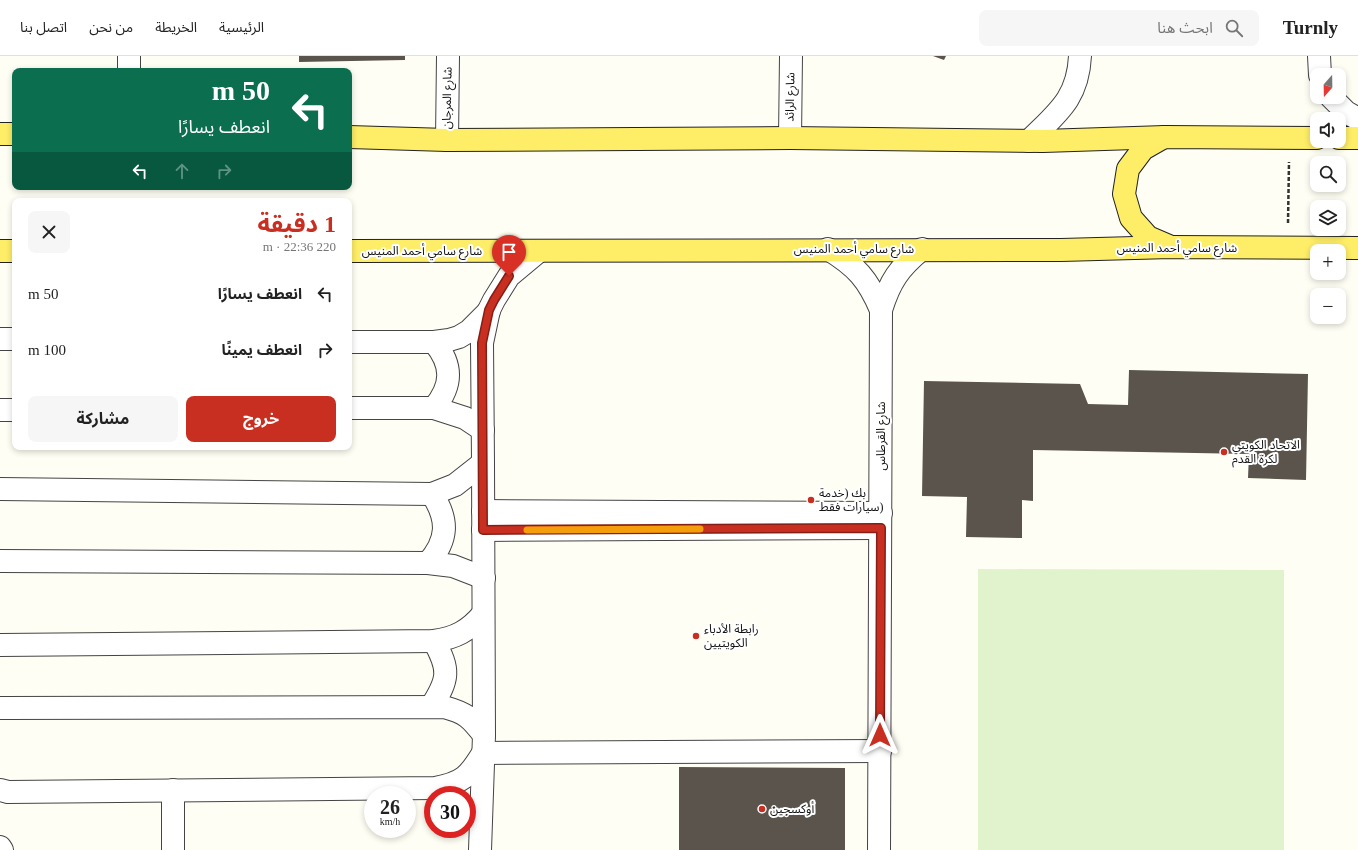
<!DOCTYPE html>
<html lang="ar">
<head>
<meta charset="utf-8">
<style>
  :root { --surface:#fff; --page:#f6f6f6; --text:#222; --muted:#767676; --line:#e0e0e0; --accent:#c92f21 }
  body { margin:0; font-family:"Times New Roman","Noto Sans Arabic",serif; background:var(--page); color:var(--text); direction:rtl; height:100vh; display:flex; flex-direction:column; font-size:15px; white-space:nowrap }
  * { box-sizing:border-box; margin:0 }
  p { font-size:13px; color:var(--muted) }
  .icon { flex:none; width:22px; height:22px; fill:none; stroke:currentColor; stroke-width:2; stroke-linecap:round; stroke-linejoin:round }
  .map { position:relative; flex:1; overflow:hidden; direction:ltr }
  .drawer { position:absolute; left:12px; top:142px; width:340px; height:252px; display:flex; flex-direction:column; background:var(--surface); border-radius:8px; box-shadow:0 2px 6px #0003; direction:rtl }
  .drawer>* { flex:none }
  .hud { position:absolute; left:12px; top:12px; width:340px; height:122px; border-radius:8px; box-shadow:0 2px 6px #0003; direction:rtl; background:#0b6e4f; color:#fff; overflow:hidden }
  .needle { width:26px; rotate:200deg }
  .controls { position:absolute; left:1310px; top:12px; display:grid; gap:8px }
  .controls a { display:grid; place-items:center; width:36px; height:36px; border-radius:8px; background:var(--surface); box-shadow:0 2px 6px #0003; font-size:20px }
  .speed { position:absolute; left:364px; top:730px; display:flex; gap:8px; font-size:20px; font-weight:700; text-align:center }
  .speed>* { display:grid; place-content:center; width:52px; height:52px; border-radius:50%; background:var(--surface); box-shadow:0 2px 6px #0003; line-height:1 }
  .speed small { font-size:10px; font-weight:400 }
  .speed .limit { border:6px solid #d22; background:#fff; color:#111 }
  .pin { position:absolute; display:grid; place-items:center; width:34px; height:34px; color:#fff; margin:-41px -17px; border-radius:50% 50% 50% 0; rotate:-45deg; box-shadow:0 0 4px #0007 }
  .pin .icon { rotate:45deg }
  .me { position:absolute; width:44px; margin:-22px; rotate:0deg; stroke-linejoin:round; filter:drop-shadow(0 0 3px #0008) }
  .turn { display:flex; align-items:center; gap:14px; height:84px; padding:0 16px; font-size:18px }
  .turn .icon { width:52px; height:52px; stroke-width:2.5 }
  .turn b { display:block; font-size:28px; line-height:34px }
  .lanes { display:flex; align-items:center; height:38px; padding:0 16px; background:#0003; justify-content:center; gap:20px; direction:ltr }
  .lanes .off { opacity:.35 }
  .round { display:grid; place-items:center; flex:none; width:42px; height:42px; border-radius:8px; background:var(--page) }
  .summary { display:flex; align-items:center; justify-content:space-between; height:68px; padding:0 16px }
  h1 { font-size:24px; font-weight:700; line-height:30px; color:var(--accent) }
  .button { display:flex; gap:8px; margin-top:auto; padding:8px 16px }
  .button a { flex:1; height:46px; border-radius:8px; background:var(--accent); color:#fff; font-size:16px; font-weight:700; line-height:46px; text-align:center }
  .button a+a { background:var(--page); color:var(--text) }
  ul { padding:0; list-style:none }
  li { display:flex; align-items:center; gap:12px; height:56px; padding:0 16px }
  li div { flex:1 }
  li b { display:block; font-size:15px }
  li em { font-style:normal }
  header { display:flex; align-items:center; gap:24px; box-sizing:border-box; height:56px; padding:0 20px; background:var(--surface); border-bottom:1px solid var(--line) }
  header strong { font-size:19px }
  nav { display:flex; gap:22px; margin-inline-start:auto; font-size:14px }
  .search { width:280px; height:36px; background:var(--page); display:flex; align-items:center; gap:10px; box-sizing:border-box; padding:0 14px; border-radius:8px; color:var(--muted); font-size:15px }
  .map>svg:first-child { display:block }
</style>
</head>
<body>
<header>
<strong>Turnly</strong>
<div class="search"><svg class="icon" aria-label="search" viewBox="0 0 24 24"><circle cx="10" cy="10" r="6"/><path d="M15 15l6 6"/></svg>ابحث هنا</div>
<nav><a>الرئيسية</a><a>الخريطة</a><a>من نحن</a><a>اتصل بنا</a></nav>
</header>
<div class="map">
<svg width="1358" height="794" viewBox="0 0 1358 794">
  <rect width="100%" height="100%" fill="#fffef4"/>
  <!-- pitch -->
  <path fill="#e1f3cd" d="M978,513L1284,514V794H978Z"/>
  <!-- building -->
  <g fill="#5a544c">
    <path d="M299,0H405V4L299,6Z"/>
    <path d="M933,0H946L944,4Z"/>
    <path d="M1129,314L1308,318L1306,424L1248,422L1249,398L1033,394V445L1022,444V482L966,481L967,441L922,440L924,325L1080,328L1088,348L1128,349Z"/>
    <path d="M679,711L845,712V794H679Z"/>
  </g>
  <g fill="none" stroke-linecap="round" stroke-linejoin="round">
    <!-- minor casing -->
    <g stroke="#444" stroke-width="24">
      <g id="minor">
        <path d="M129,0V15"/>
        <path d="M1319,0L1320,19"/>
        <path d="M1331,41L1346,56L1358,63"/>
        <path d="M790,82L791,0"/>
        <path d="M447,84L448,0"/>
        <path d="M1029,85C1057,57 1078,43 1080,0"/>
        <path d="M828,193C856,210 868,223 881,254"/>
        <path d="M0,283H15"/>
        <path d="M349,286H434L449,284L459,281L469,275L489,255"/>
        <path d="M349,352H434L465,362L483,374"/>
        <path d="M434,352C453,329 453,309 434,286"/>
        <path d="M0,354H15"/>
        <path d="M0,433L432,438L455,429L483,407"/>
        <path d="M483,455L881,457"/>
        <path d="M483,474L876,472"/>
        <path d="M0,505L428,507L453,510L484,522"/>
        <path d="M428,507C448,484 449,464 432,438"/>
        <path d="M0,589L434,585C455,582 469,575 483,558"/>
        <path d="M431,651C449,623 450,614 434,585"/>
        <path d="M0,652L444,651C466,657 470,661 484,679"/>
        <path d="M0,734L8,736L435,732C463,727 469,720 483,697L880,695"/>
        <path d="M173,734V794"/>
        <path d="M0,791L2,794"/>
        <path d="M480,794L484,679L483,407L482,287L489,254L494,244L509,220L539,195"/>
        <path d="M879,794L881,254C890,225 899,212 922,193"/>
      </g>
    </g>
    <!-- major casing -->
    <g stroke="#222" stroke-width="24">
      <g id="major">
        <path d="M0,78H15"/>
        <path d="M349,81L447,84L790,82L1043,85L1165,81L1317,82"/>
        <path d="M1164,81L1143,93L1128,113L1124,138L1131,162L1148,181L1169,190"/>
        <path d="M1339,82H1358"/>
        <path d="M0,195H15"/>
        <path d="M349,195L1061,194L1171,191L1358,192"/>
      </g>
    </g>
    <!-- path -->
    <path stroke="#333" stroke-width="2.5" stroke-dasharray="4 2" stroke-linecap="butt" d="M1288,167L1289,106"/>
    <!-- minor -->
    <use href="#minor" stroke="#fff" stroke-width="22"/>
    <!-- major -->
    <use href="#major" stroke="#feed66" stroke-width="22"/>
  </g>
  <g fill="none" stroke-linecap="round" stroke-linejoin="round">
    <!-- route casing -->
    <g stroke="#831f15" stroke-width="10">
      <path id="route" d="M509,220L494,244L489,254L482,287L483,474L881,472L880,679"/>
    </g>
    <!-- route -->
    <use href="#route" stroke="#c92f21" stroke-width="7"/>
    <!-- slow -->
    <path stroke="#f59e0b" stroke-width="7" d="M527,474L700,473"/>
  </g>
  <!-- markers -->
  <g fill="#c92f21" stroke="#fff" stroke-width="1.5">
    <circle cx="1224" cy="396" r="4"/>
    <circle cx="811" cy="444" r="4"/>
    <circle cx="696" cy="580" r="4"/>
    <circle cx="762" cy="753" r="4"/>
  </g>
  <g text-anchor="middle" stroke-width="4" stroke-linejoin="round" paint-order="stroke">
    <!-- street labels -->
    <g font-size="12" fill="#111" stroke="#fff">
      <text transform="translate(790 41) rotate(-89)" y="4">شارع الرائد</text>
      <text transform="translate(447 42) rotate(-89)" y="4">شارع المرجان</text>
      <text x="1177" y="196">شارع سامي أحمد المنيس</text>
      <text x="854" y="197">شارع سامي أحمد المنيس</text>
      <text x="422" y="199">شارع سامي أحمد المنيس</text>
      <text transform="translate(881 380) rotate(-90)" y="4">شارع القرطاس</text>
    </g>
    <!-- poi labels -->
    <g font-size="12" fill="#111" stroke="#fff" text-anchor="start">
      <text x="1232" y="393">الاتحاد الكويتي<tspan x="1232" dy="14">لكرة القدم</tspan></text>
      <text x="819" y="441">بك (خدمة<tspan x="819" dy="14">سيارات فقط)</tspan></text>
      <text x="704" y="577">رابطة الأدباء<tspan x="704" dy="14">الكويتيين</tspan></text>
      <text x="770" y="757">أوكسجين</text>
    </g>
  </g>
</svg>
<div class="controls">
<a><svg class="needle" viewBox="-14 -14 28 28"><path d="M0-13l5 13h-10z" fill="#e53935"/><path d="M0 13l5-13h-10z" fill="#767676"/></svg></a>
<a><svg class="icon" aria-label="sound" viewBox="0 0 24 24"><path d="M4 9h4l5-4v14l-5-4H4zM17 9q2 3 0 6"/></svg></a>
<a><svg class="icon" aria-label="search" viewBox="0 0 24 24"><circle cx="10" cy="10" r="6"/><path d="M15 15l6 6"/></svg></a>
<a><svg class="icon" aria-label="layers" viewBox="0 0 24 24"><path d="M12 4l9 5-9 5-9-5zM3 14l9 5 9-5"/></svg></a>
<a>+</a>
<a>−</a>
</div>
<div class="speed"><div>26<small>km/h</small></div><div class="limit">30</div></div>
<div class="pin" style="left:509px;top:220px;background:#d93025"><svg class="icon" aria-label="arrive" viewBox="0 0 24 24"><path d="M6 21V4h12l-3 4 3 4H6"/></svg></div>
<svg class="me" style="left:880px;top:679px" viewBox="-20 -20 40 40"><path d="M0-17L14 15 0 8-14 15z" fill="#c92f21" stroke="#fff" stroke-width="4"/></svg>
<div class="hud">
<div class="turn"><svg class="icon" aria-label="left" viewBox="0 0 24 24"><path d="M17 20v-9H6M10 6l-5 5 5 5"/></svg><div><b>50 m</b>انعطف يسارًا</div></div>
<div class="lanes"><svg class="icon" aria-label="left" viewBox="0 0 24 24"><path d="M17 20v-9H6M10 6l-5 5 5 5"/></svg><svg class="icon off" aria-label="ahead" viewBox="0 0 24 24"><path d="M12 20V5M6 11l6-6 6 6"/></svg><svg class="icon off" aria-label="right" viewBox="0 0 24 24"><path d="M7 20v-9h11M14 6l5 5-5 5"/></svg></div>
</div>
<section class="drawer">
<div class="summary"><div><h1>1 دقيقة</h1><p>220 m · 22:36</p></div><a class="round"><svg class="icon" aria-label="close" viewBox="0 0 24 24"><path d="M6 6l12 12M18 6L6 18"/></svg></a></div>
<ul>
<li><svg class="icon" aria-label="left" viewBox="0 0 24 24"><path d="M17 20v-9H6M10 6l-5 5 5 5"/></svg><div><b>انعطف يسارًا</b></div><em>50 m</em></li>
<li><svg class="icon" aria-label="right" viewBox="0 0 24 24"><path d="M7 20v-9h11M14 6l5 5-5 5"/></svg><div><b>انعطف يمينًا</b></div><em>100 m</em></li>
</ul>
<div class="button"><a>خروج</a><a>مشاركة</a></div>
</section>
</div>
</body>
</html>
